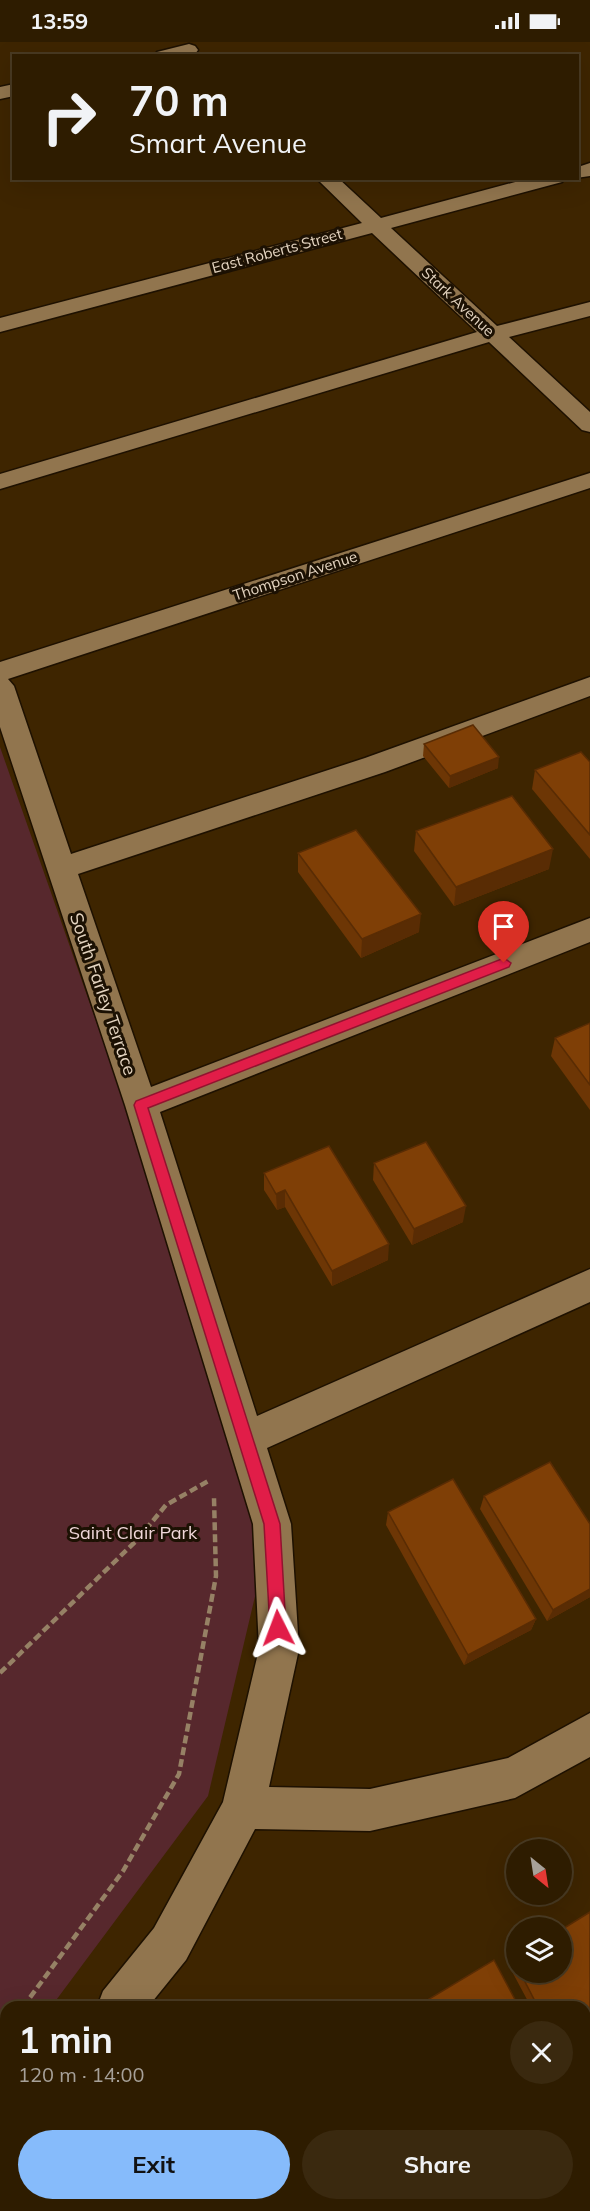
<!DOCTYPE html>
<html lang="en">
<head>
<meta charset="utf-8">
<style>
  :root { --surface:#2e1c00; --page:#3a290f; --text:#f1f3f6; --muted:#a7a199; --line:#493a22; --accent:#86bbfb }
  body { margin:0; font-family:Mulish,sans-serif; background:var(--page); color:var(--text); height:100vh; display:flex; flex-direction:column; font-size:22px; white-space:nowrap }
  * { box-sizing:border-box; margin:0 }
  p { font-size:20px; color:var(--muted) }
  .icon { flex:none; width:33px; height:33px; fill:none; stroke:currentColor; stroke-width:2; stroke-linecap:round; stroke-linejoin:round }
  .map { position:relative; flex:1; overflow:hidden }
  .sheet { position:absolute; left:0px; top:1959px; width:591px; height:210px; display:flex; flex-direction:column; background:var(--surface); border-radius:18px 18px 0 0; box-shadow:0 6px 24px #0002,0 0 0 2px var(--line) }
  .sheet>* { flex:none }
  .hud { position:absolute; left:12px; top:12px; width:567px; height:126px; border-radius:0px; box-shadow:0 6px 24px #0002,0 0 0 2px var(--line); background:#2e1c00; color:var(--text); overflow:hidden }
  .needle { width:39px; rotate:150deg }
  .buttons { position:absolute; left:506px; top:1797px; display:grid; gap:12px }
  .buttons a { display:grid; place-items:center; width:66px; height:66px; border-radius:50%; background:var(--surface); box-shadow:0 6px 24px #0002,0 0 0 2px var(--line); font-size:30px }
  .pin { position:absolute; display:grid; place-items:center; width:51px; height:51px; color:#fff; margin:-62px -26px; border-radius:50% 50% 50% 0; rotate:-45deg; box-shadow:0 0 6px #0007 }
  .pin .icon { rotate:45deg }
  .me { position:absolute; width:66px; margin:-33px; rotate:357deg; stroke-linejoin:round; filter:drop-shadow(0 0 4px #0008) }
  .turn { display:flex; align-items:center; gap:21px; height:126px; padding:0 18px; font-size:27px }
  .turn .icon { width:78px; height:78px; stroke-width:2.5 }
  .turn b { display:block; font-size:42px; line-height:51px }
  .round { display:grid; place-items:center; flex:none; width:63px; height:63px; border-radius:32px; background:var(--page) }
  .headline { display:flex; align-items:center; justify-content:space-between; height:102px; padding:0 18px }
  h1 { font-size:36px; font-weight:700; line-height:45px }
  .cta { display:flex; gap:12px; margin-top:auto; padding:12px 18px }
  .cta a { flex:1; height:69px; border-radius:36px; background:var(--accent); color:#111; font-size:24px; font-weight:700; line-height:69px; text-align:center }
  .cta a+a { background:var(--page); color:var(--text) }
  .status { display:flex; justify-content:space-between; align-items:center; height:42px; padding:0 30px; background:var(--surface); direction:ltr }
  .status svg { height:16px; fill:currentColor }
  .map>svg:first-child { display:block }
</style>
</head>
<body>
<div class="status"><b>13:59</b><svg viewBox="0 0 49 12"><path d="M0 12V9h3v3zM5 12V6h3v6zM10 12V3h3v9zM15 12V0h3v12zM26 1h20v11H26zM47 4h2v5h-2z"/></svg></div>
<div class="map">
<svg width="590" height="2169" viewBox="0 0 590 2169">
  <rect width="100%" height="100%" fill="#3e2500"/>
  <!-- green -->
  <path fill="#57282d" d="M0,705L272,1482L208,1754L51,1965H6V2025L0,2033Z"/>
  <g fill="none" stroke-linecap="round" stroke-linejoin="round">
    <!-- minor casing -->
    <g stroke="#1e1101" stroke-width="3">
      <g id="minor">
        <path d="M189,2L195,4L198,8L195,12L155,14L157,10Z"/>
        <path d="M14,42V54L0,57V45Z"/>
        <path d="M590,121V134L576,136L578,125Z"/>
        <path d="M316,136H338L381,176L530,136H565L562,140L391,186L497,284L590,260V274L509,295L590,370V390L582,388L489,300L0,447V432L477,290L372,191L0,290V276L362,181Z"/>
        <path d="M590,431V446L8,637L14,644L71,812L365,716L590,635V654L385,730L78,832L151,1045L590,876V900L160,1070L257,1374L590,1227V1260L267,1406L291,1482L299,1607L269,1745L370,1747L508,1716L590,1671V1715L515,1756L370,1789L255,1787L186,1918L148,1965H97L103,1949L154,1886L223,1760L259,1607L253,1482L125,1063L0,685V620Z"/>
        <path d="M6,2083V2134L0,2137V2085Z"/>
        <path d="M29,2163H77L80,2169H32Z"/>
      </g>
    </g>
    <!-- path -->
    <g stroke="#968165" stroke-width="4.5" stroke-dasharray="8 4" stroke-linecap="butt">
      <path d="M0,1631L137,1498L166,1463L210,1438"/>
      <path d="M23,1965L123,1829L179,1732L216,1534L214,1456"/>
      <path d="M0,1985L6,1980"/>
    </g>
    <!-- minor -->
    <use href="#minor" fill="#91754e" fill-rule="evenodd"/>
  </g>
  <!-- wall -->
  <g fill="#6d3605">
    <path d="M424,702L498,726L449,746L423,714Z"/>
    <path d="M590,720V817L532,747L535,728Z"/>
    <path d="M416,789L549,827L454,864L414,809Z"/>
    <path d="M298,811L419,890L361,916L298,830Z"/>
    <path d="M590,981V1068L551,1014L555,996Z"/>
    <path d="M374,1121L463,1180L412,1203L373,1138Z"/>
    <path d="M264,1131L388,1218L332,1244L285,1165L277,1168L264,1148Z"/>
    <path d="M484,1454L590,1555L547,1579L480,1467Z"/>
    <path d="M388,1470L536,1577L531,1588L464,1623L386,1483Z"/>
    <path d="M516,1916V1930H561L585,1965H531L508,1922Z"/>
  </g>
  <!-- shaded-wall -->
  <g fill="#592c04">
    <path d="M499,715L498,726L449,746L450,734Z"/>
    <path d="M553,807L549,827L454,864L456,845Z"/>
    <path d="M421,872L419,890L361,916L362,897Z"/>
    <path d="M285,1148V1165L277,1168L276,1152Z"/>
    <path d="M466,1164L463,1180L412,1203L414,1187Z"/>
    <path d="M389,1202L388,1218L332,1244V1229Z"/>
    <path d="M590,1547V1555L547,1579L553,1568Z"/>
    <path d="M536,1577L531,1588L464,1623L468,1613Z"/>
  </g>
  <!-- building -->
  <g fill="#7f3f06" stroke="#592c04" stroke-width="1.5">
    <path d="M473,683L499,715L450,734L424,702Z"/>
    <path d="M581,710L590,720V793L535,728Z"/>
    <path d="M512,754L553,807L456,845L416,789Z"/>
    <path d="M356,788L421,872L362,897L298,811Z"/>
    <path d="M590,981V1043L555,996Z"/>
    <path d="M426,1100L466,1164L414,1187L374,1121Z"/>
    <path d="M329,1104L389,1202L332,1229L285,1148L276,1152L264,1131Z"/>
    <path d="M550,1420L590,1482V1547L553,1568L484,1454Z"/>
    <path d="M453,1437L536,1577L468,1613L388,1470Z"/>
    <path d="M590,1870V2018L585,2021V1965H538L520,1930H561V1888Z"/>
    <path d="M516,1916V1923L513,1917Z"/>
    <path d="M494,1918L519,1965H420L419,1963Z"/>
  </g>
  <!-- route -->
  <path fill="#e11d48" stroke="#92132f" stroke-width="1.5" d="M504,916L511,921L509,925L148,1066L280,1482L286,1586L284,1592L278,1594L272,1592L270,1586L264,1482L134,1063L136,1059Z"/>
  <g text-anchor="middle" stroke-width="6" stroke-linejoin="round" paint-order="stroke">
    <!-- far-street labels -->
    <g font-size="15" fill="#e4d4c0" stroke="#1c1103">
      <text transform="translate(277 209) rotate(-15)" y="5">East Roberts Street</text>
      <text transform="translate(458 260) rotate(43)" y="5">Stark Avenue</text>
      <text transform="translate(295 534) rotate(-18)" y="5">Thompson Avenue</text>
    </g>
    <!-- street labels -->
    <g font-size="18" fill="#e4d4c0" stroke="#1c1103">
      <text transform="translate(103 952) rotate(71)" y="6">South Farley Terrace</text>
    </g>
    <!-- park labels -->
    <g font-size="18" fill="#f0d7d9" stroke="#1c1103">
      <text x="133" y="1497">Saint Clair Park</text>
    </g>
  </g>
</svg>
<div class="buttons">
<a><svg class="needle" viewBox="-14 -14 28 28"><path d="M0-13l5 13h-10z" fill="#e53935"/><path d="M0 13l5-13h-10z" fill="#a7a199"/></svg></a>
<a><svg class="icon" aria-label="layers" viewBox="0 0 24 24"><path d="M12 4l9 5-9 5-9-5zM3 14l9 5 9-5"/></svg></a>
</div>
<div class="pin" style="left:504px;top:921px;background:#d93025"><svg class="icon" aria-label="arrive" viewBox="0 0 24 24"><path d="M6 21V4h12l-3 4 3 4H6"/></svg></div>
<svg class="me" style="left:278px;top:1586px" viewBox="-20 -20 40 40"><path d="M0-17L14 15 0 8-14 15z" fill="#e11d48" stroke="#fff" stroke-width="4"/></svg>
<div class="hud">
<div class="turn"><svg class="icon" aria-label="right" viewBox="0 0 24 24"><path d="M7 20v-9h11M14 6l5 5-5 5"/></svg><div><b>70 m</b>Smart Avenue</div></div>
</div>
<section class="sheet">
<div class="headline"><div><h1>1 min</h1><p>120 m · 14:00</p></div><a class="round"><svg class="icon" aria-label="close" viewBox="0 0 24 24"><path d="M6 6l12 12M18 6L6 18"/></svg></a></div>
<div class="cta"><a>Exit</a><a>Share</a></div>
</section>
</div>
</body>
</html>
